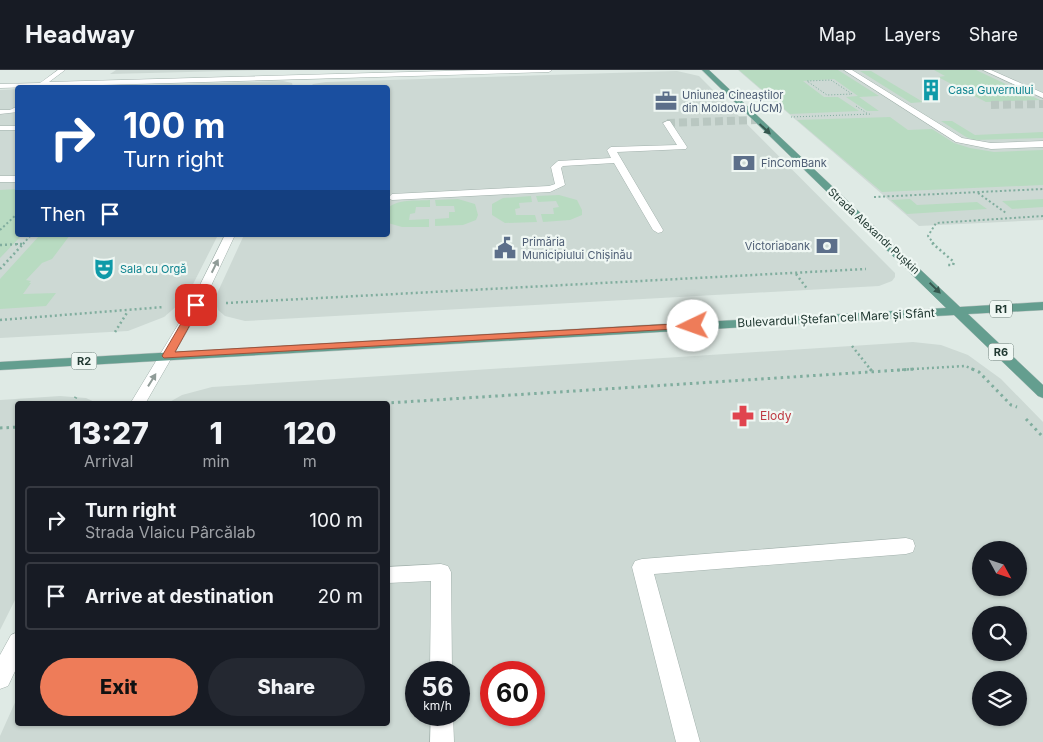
<!DOCTYPE html>
<html lang="en">
<head>
<meta charset="utf-8">
<style>
  :root { --surface:#171b24; --page:#242831; --text:#f1f3f6; --muted:#9ea1a6; --line:#363941; --accent:#ee7c59 }
  body { margin:0; font-family:Inter,sans-serif; background:var(--page); color:var(--text); height:100vh; display:flex; flex-direction:column; font-size:19px; white-space:nowrap }
  * { box-sizing:border-box; margin:0 }
  p { font-size:16px; color:var(--muted) }
  .icon { flex:none; width:28px; height:28px; fill:none; stroke:currentColor; stroke-width:2; stroke-linecap:round; stroke-linejoin:round }
  .map { position:relative; flex:1; overflow:hidden }
  .sheet { position:absolute; left:15px; top:331px; width:375px; height:325px; display:flex; flex-direction:column; background:var(--surface); border-radius:5px; box-shadow:0 1px 4px #0004 }
  .sheet>* { flex:none }
  .top-card { position:absolute; left:15px; top:15px; width:375px; height:152px; border-radius:5px; box-shadow:0 1px 4px #0004; background:#1a4fa0; color:#fff; overflow:hidden }
  .needle { width:32px; rotate:130deg }
  .tools { position:absolute; left:972px; top:471px; display:grid; gap:10px }
  .tools a { display:grid; place-items:center; width:55px; height:55px; border-radius:50%; background:var(--surface); box-shadow:0 1px 4px #0004; font-size:25px }
  .speed { position:absolute; left:405px; top:591px; display:flex; gap:10px; font-size:25px; font-weight:700; text-align:center }
  .speed>* { display:grid; place-content:center; width:65px; height:65px; border-radius:50%; background:var(--surface); box-shadow:0 1px 4px #0004; line-height:1 }
  .speed small { font-size:12px; font-weight:400 }
  .speed .limit { border:8px solid #d22; background:#fff; color:#111 }
  .pin { position:absolute; display:grid; place-items:center; width:42px; height:42px; color:#fff; margin:-21px; border-radius:10px; box-shadow:0 2px 8px #0006 }
  .me { position:absolute; width:55px; margin:-28px; rotate:267deg; stroke-linejoin:round; filter:drop-shadow(0 0 4px #0008) }
  .turn { display:flex; align-items:center; gap:18px; height:105px; padding:0 25px; font-size:22px }
  .turn .icon { width:65px; height:65px; stroke-width:2.5 }
  .turn b { display:block; font-size:35px; line-height:42px }
  .then { display:flex; align-items:center; height:48px; padding:0 25px; background:#0003; gap:10px; font-size:19px }
  .eta { display:flex; justify-content:space-evenly; align-items:center; height:85px; text-align:center }
  .eta b { font-size:30px; font-weight:800; line-height:35px }
  .primary-button { display:flex; gap:10px; margin-top:auto; padding:10px 25px }
  .primary-button a { flex:1; height:58px; border-radius:30px; background:var(--accent); color:#111; font-size:20px; font-weight:800; line-height:58px; text-align:center }
  .primary-button a+a { background:var(--page); color:var(--text) }
  ul { padding:0; list-style:none }
  li { display:flex; align-items:center; gap:15px; height:68px; margin:0 10px 8px; padding:0 15px; border:2px solid var(--line); border-radius:5px }
  li div { flex:1 }
  li b { display:block; font-size:19px }
  li em { font-style:normal }
  header { display:flex; align-items:center; gap:30px; box-sizing:border-box; height:70px; padding:0 25px; background:var(--surface); border-bottom:1px solid var(--line) }
  header strong { font-size:24px }
  nav { display:flex; gap:28px; margin-inline-start:auto; font-size:18px }
  .map>svg:first-child { display:block }
</style>
</head>
<body>
<header>
<strong>Headway</strong>
<nav><a>Map</a><a>Layers</a><a>Share</a></nav>
</header>
<div class="map">
<svg width="1043" height="672" viewBox="0 0 1043 672">
  <rect width="100%" height="100%" fill="#dfeae5"/>
  <!-- built -->
  <g fill="#cdd9d4" fill-rule="evenodd">
    <path d="M116,0H268L110,4Z"/>
    <path d="M738,0H1043V150L919,156Z"/>
    <path d="M677,1L699,6L890,198L895,203V207L892,211L879,216L245,251L225,246L218,240L215,228L244,165H388V18L310,17L313,14L326,12Z"/>
    <path d="M283,11L292,13L293,17H70Z"/>
    <path d="M17,19L18,165H218L186,228L164,247L128,261L0,268V20Z"/>
    <path d="M913,272L941,275L968,285L1001,309L1043,352V672H0V666L17,628L18,654H388V334H166L182,325L212,317ZM981,480H1019V518H981ZM981,545H1019V582H981ZM416,602H459V645H416ZM491,602H534V645H491ZM981,610H1019V648H981Z"/>
    <path d="M60,326L86,328L99,334H18L17,526L0,560V330Z"/>
  </g>
  <!-- green -->
  <g fill="#b8dbc1">
    <path d="M739,0H838L879,26L859,27L879,41H867L846,27L858,26L834,9L803,11L824,27H838L859,41L790,44Z"/>
    <path d="M934,0H976L1040,30L986,32L938,7L945,6Z"/>
    <path d="M860,1H871L923,32L911,33Z"/>
    <path d="M890,47L908,60L932,59L954,73L970,78L994,82L1043,80V115L882,122L797,50Z"/>
    <path d="M941,51H952L975,65L1043,62V68L974,70L966,67Z"/>
    <path d="M17,119L18,165H22L0,188V120Z"/>
    <path d="M559,125L577,130L582,140V145L570,150L543,152L541,144H554L553,138L559,137L556,131L538,132L536,126Z"/>
    <path d="M531,126L532,132L519,133L520,138L515,139L516,145H535L537,152L505,153L492,145V134L503,128Z"/>
    <path d="M458,129L475,134L478,145L476,150L463,155L435,156V149L449,148V142H455L454,136H436L435,130Z"/>
    <path d="M910,129L917,135L977,132L987,139L907,144L891,130Z"/>
    <path d="M1043,129V137L1012,139L1002,131Z"/>
    <path d="M430,130V137H416L415,143L410,144L409,150L429,149V157H402L388,153V138C398,129 416,131 430,130Z"/>
    <path d="M40,165H70L52,189L42,193L26,210L31,211L29,213H31L23,224L56,223L46,236L0,239V209Z"/>
  </g>
  <g fill="none" stroke-linecap="round" stroke-linejoin="round">
    <!-- minor-tunnel -->
    <g stroke="#b9c7c1" stroke-width="8" stroke-dasharray="8 4" stroke-linecap="butt">
      <path d="M991,35L1043,34"/>
      <path d="M667,53L756,50"/>
    </g>
    <!-- minor casing -->
    <g stroke="#a2b1ac" stroke-width="1">
      <g id="minor">
        <path d="M58,0H65L49,12L481,0H552L549,2L0,18V14L40,13Z"/>
        <path d="M844,0H852L962,68L991,73L1043,71V77L991,79L956,72Z"/>
        <path d="M983,0H991L1043,23V28Z"/>
        <path d="M18,36V42L0,44V40H10Z"/>
        <path d="M667,51H670L687,77L686,79L617,82L663,160L662,162L658,163L653,160L614,93L563,96L561,98L565,115L550,122L392,130L388,128L392,124L549,116L555,114L551,97L558,91L611,88L607,80L611,77L677,75L663,53Z"/>
        <rect x="0" y="56" width="18" height="4"/>
        <rect x="0" y="106" width="18" height="6"/>
        <path d="M225,165H235L202,235L145,334H130L190,235Z"/>
        <path d="M906,468L913,470L915,476L913,482L906,484L654,504L700,672H676L632,497L635,491L642,489Z"/>
        <path d="M441,494L448,496L451,502L452,602H430L431,511L388,513V497Z"/>
        <path d="M18,562V595L8,616L0,619V585L11,565Z"/>
        <path d="M431,645H453L454,672H430Z"/>
      </g>
    </g>
    <!-- major casing -->
    <g stroke="#bcc4c2" stroke-width="1">
      <path id="major" d="M702,0H709L960,237L1043,232V240L968,244L1043,315V328L1038,326L954,245L0,300V292L946,238Z"/>
    </g>
    <!-- path-far3 -->
    <g stroke="#80ad9e" stroke-width="1" stroke-dasharray="1 2" stroke-linecap="butt">
      <path d="M831,10L852,24L827,25L807,11Z"/>
      <path d="M856,36L868,44"/>
      <path d="M791,47L872,44"/>
    </g>
    <!-- path-far2 -->
    <g stroke="#80ad9e" stroke-width="2" stroke-dasharray="2 2.5" stroke-linecap="butt">
      <path d="M978,123L1006,143"/>
      <path d="M874,127L1043,119"/>
      <path d="M0,160L18,143"/>
      <path d="M16,174H22"/>
      <path d="M23,174L31,165"/>
      <path d="M934,174L928,166L936,153L1043,146"/>
    </g>
    <!-- path-far1 -->
    <g stroke="#80ad9e" stroke-width="2.5" stroke-dasharray="2 3" stroke-linecap="butt">
      <path d="M932,173L954,192L953,195H947"/>
      <path d="M0,175L22,174"/>
      <path d="M0,199L24,173"/>
      <path d="M796,204L808,220"/>
      <path d="M226,233L866,199"/>
      <path d="M0,250L164,237"/>
      <path d="M115,262L128,241"/>
      <path d="M852,276L871,300"/>
      <path d="M897,300L965,296L975,300"/>
    </g>
    <!-- path -->
    <g stroke="#80ad9e" stroke-width="3" stroke-dasharray="2.5 4" stroke-linecap="butt">
      <path d="M870,299L872,301"/>
      <path d="M972,299L979,302L1011,335L1017,337"/>
      <path d="M72,334L76,327"/>
      <path d="M372,334L916,299"/>
      <path d="M1026,349L1043,367"/>
      <path d="M0,358L18,357"/>
    </g>
    <!-- minor -->
    <use href="#minor" fill="#fff" fill-rule="evenodd"/>
    <!-- major -->
    <use href="#major" fill="#649e8f" fill-rule="evenodd"/>
  </g>
  <!-- one-way arrows -->
  <defs><path id="oneway-solid" d="M-6-.8H1V-3.2L6.5 0L1 3.2V.8H-6Z" transform="scale(1.25)"/></defs>
  <g fill="#35574e">
    <use href="#oneway-solid" transform="translate(765 59) rotate(43)"/>
    <use href="#oneway-solid" transform="translate(935 218) rotate(44)"/>
  </g>
  <g fill="#909c98">
    <use href="#oneway-solid" transform="translate(215 196) rotate(-64)"/>
    <use href="#oneway-solid" transform="translate(152 310) rotate(-58)"/>
  </g>
  <!-- route -->
  <path fill="#ee7c59" stroke="#9b513a" d="M193,233L201,235L175,282L693,253L698,256L693,258L164,288L162,286Z"/>
  <!-- icons -->
  <defs>
    <g id="building-bare" transform="scale(1.725)"><path d="M-4-6H4V6H1V3H-1V6H-4ZM-2.5-4.3h1.7v1.8h-1.7ZM.8-4.3h1.7v1.8H.8ZM-2.5-1h1.7V.8h-1.7ZM.8-1h1.7V.8H.8Z" fill="#0f9aa8" stroke="#eff7f3" stroke-width="2.5" paint-order="stroke"/></g>
    <g id="office-bare" transform="scale(1.725)"><path d="M-6-3h4V-5.5h4V-3h4V5H-6ZM-1-4.5V-3h2v-1.5ZM-6 0V1H6V0Z" fill="#5c6f8a" stroke="#eff7f3" stroke-width="2.5" paint-order="stroke"/></g>
    <g id="bank-bare" transform="scale(1.725)"><path d="M-6-4H6V4H-6ZM0-2.3a2.3 2.3 0 1 0 0 4.6a2.3 2.3 0 1 0 0-4.6Z" fill="#5c6f8a" stroke="#eff7f3" stroke-width="2.5" paint-order="stroke"/></g>
    <g id="civic-bare" transform="scale(1.725)"><path d="M-.6-6.5H3V-4.5H.6V-3L4-1V1h2V6H-6V1h2V-1L-.6-3ZM-1.2 2.5V6h2.4V2.5Z" fill="#5c6f8a" stroke="#eff7f3" stroke-width="2.5" paint-order="stroke"/></g>
    <g id="theatre-bare" transform="scale(1.725)"><path d="M-5-5.5Q0-4 5-5.5V0Q5 5 0 6Q-5 5-5 0ZM-3.3-2.5H-1v1.5H-3.3ZM1-2.5H3.3v1.5H1ZM-2.8 1Q0 5.5 2.8 1Z" fill="#0f9aa8" stroke="#eff7f3" stroke-width="2.5" paint-order="stroke"/></g>
    <g id="pharmacy-bare" transform="scale(1.725)"><path d="M-2-6h4v4h4v4h-4v4h-4v-4h-4v-4h4Z" fill="#e0444e" stroke="#eff7f3" stroke-width="2.5" paint-order="stroke"/></g>
  </defs>
  <g fill-rule="evenodd">
    <use href="#building-bare" x="931" y="20"/>
    <use href="#office-bare" x="666" y="31"/>
    <use href="#bank-bare" x="744" y="93"/>
    <use href="#bank-bare" x="827" y="176"/>
    <use href="#civic-bare" x="505" y="178"/>
    <use href="#theatre-bare" x="104" y="199"/>
    <use href="#pharmacy-bare" x="743" y="346"/>
  </g>
  <g text-anchor="middle" stroke-width="4.5" stroke-linejoin="round" paint-order="stroke">
    <!-- far-culture labels -->
    <g font-size="11" fill="#0d838f" stroke="#eff7f3" text-anchor="start">
      <text x="948" y="24">Casa Guvernului</text>
      <text x="120" y="203">Sala cu Orgă</text>
    </g>
    <!-- far-service labels -->
    <g font-size="11" fill="#4e5e75" stroke="#eff7f3" text-anchor="start">
      <text x="682" y="29">Uniunea Cineaștilor<tspan x="682" dy="13">din Moldova (UCM)</tspan></text>
      <text x="761" y="97">FinComBank</text>
      <text x="522" y="176">Primăria<tspan x="522" dy="13">Municipiului Chișinău</tspan></text>
      <text x="810" y="180" text-anchor="end">Victoriabank</text>
    </g>
    <!-- far-street labels -->
    <g font-size="11" fill="#213932" stroke="#eff7f3">
      <text transform="translate(874 161) rotate(43)" y="4">Strada Alexandr Pușkin</text>
    </g>
    <!-- shield labels -->
    <g fill="#eff7f3" stroke="#5f726c" stroke-width="1">
      <rect x="990" y="230.5" width="22" height="17" rx="4"/>
      <rect x="988.5" y="273.5" width="25" height="17" rx="4"/>
      <rect x="71.5" y="282.5" width="25" height="17" rx="4"/>
    </g>
    <g font-size="11" font-weight="bold" fill="#213932">
      <text x="1001" y="243">R1</text>
      <text x="1001" y="286">R6</text>
      <text x="84" y="295">R2</text>
    </g>
    <!-- street labels -->
    <g font-size="12" fill="#213932" stroke="#eff7f3">
      <text transform="translate(836 248) rotate(-3)" y="4">Bulevardul Ștefan cel Mare și Sfânt</text>
    </g>
    <!-- health labels -->
    <g font-size="12" fill="#be3a42" stroke="#eff7f3" text-anchor="start">
      <text x="760" y="350">Elody</text>
    </g>
  </g>
</svg>
<div class="tools">
<a><svg class="needle" viewBox="-14 -14 28 28"><path d="M0-13l5 13h-10z" fill="#e53935"/><path d="M0 13l5-13h-10z" fill="#9ea1a6"/></svg></a>
<a><svg class="icon" aria-label="search" viewBox="0 0 24 24"><circle cx="10" cy="10" r="6"/><path d="M15 15l6 6"/></svg></a>
<a><svg class="icon" aria-label="layers" viewBox="0 0 24 24"><path d="M12 4l9 5-9 5-9-5zM3 14l9 5 9-5"/></svg></a>
</div>
<div class="speed"><div>56<small>km/h</small></div><div class="limit">60</div></div>
<div class="pin" style="left:196px;top:235px;background:#d93025"><svg class="icon" aria-label="arrive" viewBox="0 0 24 24"><path d="M6 21V4h12l-3 4 3 4H6"/></svg></div>
<svg class="me" style="left:693px;top:256px" viewBox="-20 -20 40 40"><circle r="19" fill="#fff"/><path d="M0-13L10 11 0 6-10 11z" fill="#ee7c59"/></svg>
<div class="top-card">
<div class="turn"><svg class="icon" aria-label="right" viewBox="0 0 24 24"><path d="M7 20v-9h11M14 6l5 5-5 5"/></svg><div><b>100 m</b>Turn right</div></div>
<div class="then">Then<svg class="icon" aria-label="arrive" viewBox="0 0 24 24"><path d="M6 21V4h12l-3 4 3 4H6"/></svg></div>
</div>
<section class="sheet">
<div class="eta">
<div><b>13:27</b><p>Arrival</p></div>
<div><b>1</b><p>min</p></div>
<div><b>120</b><p>m</p></div>
</div>
<ul>
<li><svg class="icon" aria-label="right" viewBox="0 0 24 24"><path d="M7 20v-9h11M14 6l5 5-5 5"/></svg><div><b>Turn right</b><p>Strada Vlaicu Pârcălab</p></div><em>100 m</em></li>
<li><svg class="icon" aria-label="arrive" viewBox="0 0 24 24"><path d="M6 21V4h12l-3 4 3 4H6"/></svg><div><b>Arrive at destination</b></div><em>20 m</em></li>
</ul>
<div class="primary-button"><a>Exit</a><a>Share</a></div>
</section>
</div>
</body>
</html>
